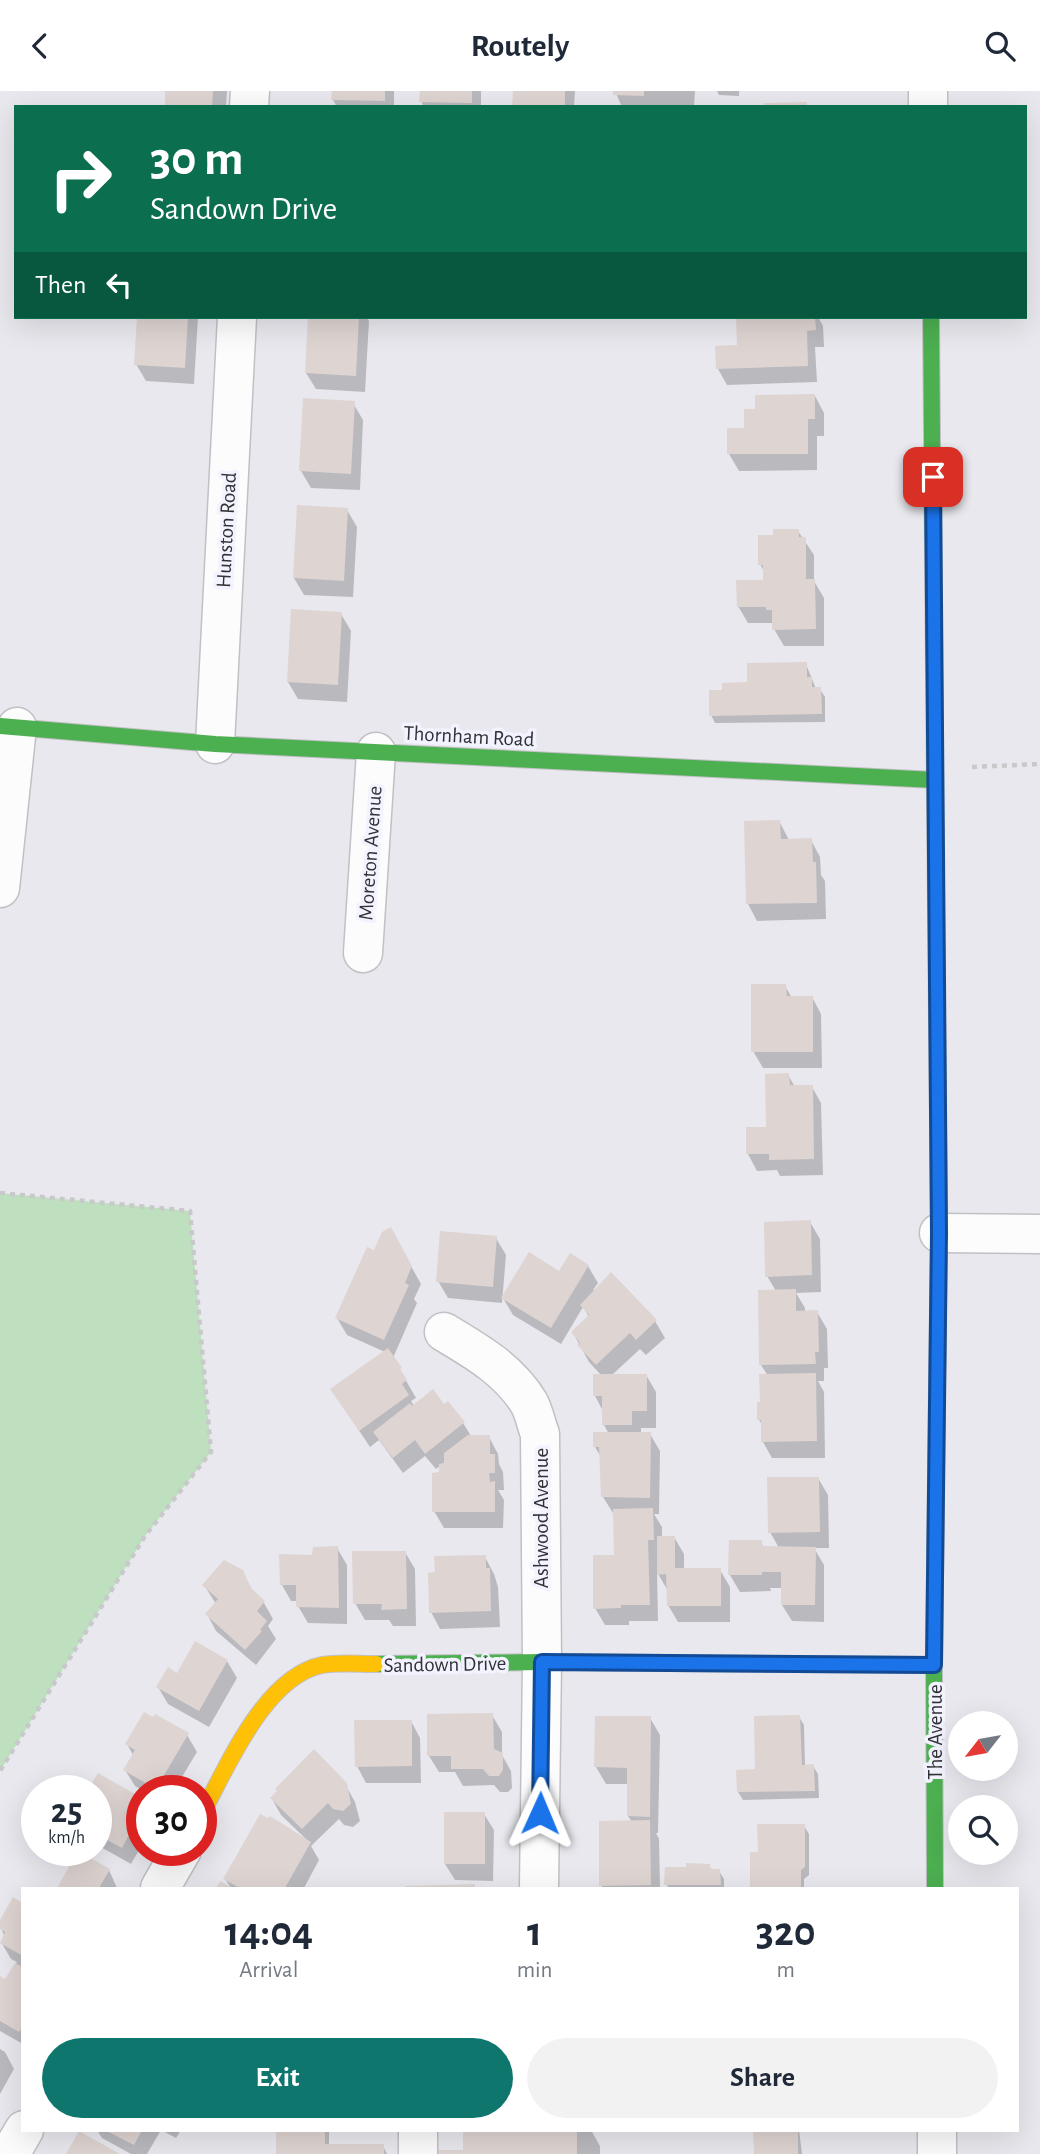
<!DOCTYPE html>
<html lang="en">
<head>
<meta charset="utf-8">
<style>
  :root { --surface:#fff; --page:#f2f2f3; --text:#1f2937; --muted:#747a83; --accent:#0f766e }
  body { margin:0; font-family:"Alegreya Sans",sans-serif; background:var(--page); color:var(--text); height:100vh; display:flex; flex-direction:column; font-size:26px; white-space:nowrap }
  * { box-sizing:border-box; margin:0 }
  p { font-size:23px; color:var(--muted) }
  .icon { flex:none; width:38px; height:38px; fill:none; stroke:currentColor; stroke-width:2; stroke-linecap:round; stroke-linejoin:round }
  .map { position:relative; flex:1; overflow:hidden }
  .details { position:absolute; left:21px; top:1796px; width:998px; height:245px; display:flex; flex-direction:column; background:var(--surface); border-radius:0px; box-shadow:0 7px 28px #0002 }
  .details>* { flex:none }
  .banner { position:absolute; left:14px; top:14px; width:1013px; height:214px; border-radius:0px; box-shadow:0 7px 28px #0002; background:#0b6e4f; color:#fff; overflow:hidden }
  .needle { width:46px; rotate:239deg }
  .tools { position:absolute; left:948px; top:1620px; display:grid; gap:14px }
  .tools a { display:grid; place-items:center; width:70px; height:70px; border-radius:50%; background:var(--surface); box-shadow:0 7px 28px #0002; font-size:35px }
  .speed { position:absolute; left:21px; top:1684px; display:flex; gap:14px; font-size:35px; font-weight:700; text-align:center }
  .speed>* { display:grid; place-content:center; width:91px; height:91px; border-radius:50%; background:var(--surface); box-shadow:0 7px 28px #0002; line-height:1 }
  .speed small { font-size:18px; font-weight:400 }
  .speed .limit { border:10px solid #d22; background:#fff; color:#111 }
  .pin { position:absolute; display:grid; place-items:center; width:60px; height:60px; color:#fff; margin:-30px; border-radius:14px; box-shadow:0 4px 10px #0006 }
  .me { position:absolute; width:77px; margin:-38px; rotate:1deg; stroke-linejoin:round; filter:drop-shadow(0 0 5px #0008) }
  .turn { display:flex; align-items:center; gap:24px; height:147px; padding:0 21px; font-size:32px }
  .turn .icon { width:91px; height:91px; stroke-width:2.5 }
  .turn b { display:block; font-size:49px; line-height:60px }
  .then { display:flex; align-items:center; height:66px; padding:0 21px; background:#0003; gap:14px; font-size:26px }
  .eta { display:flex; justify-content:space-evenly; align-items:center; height:119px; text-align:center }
  .eta b { font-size:42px; font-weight:700; line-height:49px }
  .primary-button { display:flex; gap:14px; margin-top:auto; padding:14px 21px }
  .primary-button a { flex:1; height:80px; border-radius:42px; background:var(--accent); color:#fff; font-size:28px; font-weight:700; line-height:80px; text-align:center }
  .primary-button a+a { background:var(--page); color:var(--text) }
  header { display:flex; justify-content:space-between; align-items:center; height:91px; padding:0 21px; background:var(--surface); font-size:32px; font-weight:700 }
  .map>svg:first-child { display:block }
</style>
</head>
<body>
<header><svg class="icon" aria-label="back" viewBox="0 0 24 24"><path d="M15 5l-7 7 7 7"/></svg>Routely<svg class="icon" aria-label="search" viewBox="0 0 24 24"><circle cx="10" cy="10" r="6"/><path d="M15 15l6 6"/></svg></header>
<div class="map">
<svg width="1040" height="2063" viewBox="0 0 1040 2063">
  <rect width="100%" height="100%" fill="#e8e8ee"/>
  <!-- green -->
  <path fill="#bee0be" d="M0,1102L190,1120L211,1361L145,1445L0,1680Z"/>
  <!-- shadow -->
  <g fill="#0003">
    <path d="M167,0H227L226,16H166Z"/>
    <path d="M333,0H394V16H337L333,9Z"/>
    <path d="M421,0H481V16H424L421,10Z"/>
    <path d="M515,0H575L574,16H514Z"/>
    <path d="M615,0H695L694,16H622Z"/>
    <path d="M717,0H739V5L719,4Z"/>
    <path d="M139,226H198L194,293L146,290L136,273Z"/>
    <path d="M310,226H366L369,230L365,301L316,298L306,282Z"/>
    <path d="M738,226H818L823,235L824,256H815L817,291L727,294L718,278L739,255Z"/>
    <path d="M815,305L824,322V345H817V379L739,380L729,363L757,320Z"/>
    <path d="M353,312L363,329L360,399L311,397L301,380Z"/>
    <path d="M347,419L357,436L353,506L304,504L294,487Z"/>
    <path d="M798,440L814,464V490L824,507V555H784L774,538V532H748L738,515L765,490V482L760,473Z"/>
    <path d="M341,523L351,540L347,611L298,608L288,591Z"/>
    <path d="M806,573L816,598H820L825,606V631L715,632L711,624L724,601Z"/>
    <path d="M779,730L789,749H811L820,766L821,784L825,790L826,828L757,830L748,813Z"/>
    <path d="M785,895L792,907L812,906L821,923L822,977H763L753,960Z"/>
    <path d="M788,984L795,996H812L821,1012L823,1084L780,1085L777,1079L757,1080L748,1063L768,1037Z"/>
    <path d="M810,1131L820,1148L821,1201L796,1202L805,1217V1222L817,1221L827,1238L828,1277H824V1290H818L824,1301L825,1367H772L763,1351V1335L759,1329L768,1285L761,1274L776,1200L767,1185Z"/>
    <path d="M390,1138L421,1193L414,1208L417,1212L393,1267L416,1307L411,1310L414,1315H444L463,1332L471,1345L489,1346L498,1363L499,1373L503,1381L504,1399H498L504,1409L503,1437H444L434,1420L441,1383V1374L436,1378L425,1365L403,1382L379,1349L370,1356L332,1299L385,1261L347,1244L337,1227Z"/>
    <path d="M496,1147L506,1164L502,1212L448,1207L438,1190Z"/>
    <path d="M588,1175L598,1192L593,1199L655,1230L665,1247L646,1264L640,1258L612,1284H646L656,1301V1337H641V1343H650L660,1360L659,1423H654L662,1436V1446H674L684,1463V1479H720L730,1496V1531H678L668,1514V1500L657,1481L658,1530H629V1534H605L595,1517L616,1465L615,1422H613L603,1406L601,1366L595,1356L609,1343L604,1334L603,1320L595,1305L601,1284L589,1271L573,1242L589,1226L583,1216L561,1253L513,1224L503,1207L560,1182Z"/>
    <path d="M818,1387L828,1404L829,1457H814L824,1474V1531L792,1530L782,1514V1497H770L771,1500L740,1501L730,1484L761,1451L764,1457H779L770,1441Z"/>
    <path d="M337,1457L347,1474V1533L308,1532L298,1515V1510H291L282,1494L314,1466Z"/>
    <path d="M405,1461L415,1478L416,1535H393L389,1529H365L355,1512Z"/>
    <path d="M485,1466L494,1483L498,1496L500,1536L440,1538L431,1521Z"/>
    <path d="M242,1480L254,1503L264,1512L273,1528L268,1535L276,1548L256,1574L216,1540L207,1523L216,1513L204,1494Z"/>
    <path d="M227,1570L237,1587L209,1636L168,1613L158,1596L178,1584Z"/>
    <path d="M492,1624L502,1641V1664L511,1680L512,1697L508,1701H500L494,1694L463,1695L455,1681H439L429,1665Z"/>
    <path d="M799,1626L804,1634L805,1675H813L818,1683L819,1707L743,1709L738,1701Z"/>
    <path d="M650,1627L660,1644L658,1742H656L659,1748L660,1797H603L601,1794L632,1731L628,1725L629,1693H606L596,1676Z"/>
    <path d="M411,1630L420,1647L421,1692H366L357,1675Z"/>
    <path d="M187,1644L197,1661L174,1699H142L135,1695L125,1679L133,1664L127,1653Z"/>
    <path d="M98,1684L142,1709V1754L131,1773L99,1755L96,1750V1699H90Z"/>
    <path d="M345,1693L355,1711L360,1730L353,1736L344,1734L339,1728L311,1755L319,1769L304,1797H231L225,1788L306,1748L281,1724L272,1708Z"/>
    <path d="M484,1723L494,1739L493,1790L455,1789L445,1773Z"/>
    <path d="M804,1735L809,1743V1784L804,1788V1797H752V1763H759Z"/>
    <path d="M78,1762L109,1779L117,1797H59Z"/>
    <path d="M709,1774L712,1780H719L724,1788V1797H669L666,1793Z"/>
    <path d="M23,1814V1953L0,1940V1887L5,1891L17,1871L11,1868L1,1851L4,1845L0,1833Z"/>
    <path d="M0,1958L5,1961L14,1978L0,2003Z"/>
    <path d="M97,2039H161L147,2063H131L102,2047Z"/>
    <path d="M161,2039H181L176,2047Z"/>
    <path d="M278,2039H329V2055H383L387,2063H278Z"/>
    <path d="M465,2039H591L600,2055V2063H436L465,2061Z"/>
    <path d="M755,2039H799L802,2063H756Z"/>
  </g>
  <!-- building -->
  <g fill="#ded4d2">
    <path d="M165,0H213L212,16H165Z"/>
    <path d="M332,0H385V10L331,9Z"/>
    <path d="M420,0H472V12L419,11Z"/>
    <path d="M513,0H565V16H512Z"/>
    <path d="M613,0H644V5L613,4Z"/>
    <path d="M807,11V16H765L764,12Z"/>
    <path d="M137,226H188L185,277L134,274Z"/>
    <path d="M308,226H359L356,285L305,282Z"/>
    <path d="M736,226H815L816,239L807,240L808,275L716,278L715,255L737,254Z"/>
    <path d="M815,303V328H808V363H727V337H744V318H755V304Z"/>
    <path d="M303,307L355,310L351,383L299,380Z"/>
    <path d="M297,414L348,417L344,490L293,487Z"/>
    <path d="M773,438H799V446H806V488H815L816,538L772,539V519H766V516H737L736,489H763V474H758V444H773Z"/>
    <path d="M291,518L342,521L338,594L287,591Z"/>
    <path d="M807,571V586H812V596H821L822,623L709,625V599H722V592L747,591V572Z"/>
    <path d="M780,729L781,748L812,747L813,771H816L817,812L746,813L744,730Z"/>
    <path d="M751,893H786L787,905H813V961H751Z"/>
    <path d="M789,982L790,994H813L814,1068L769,1069V1063H746V1036H766L765,983Z"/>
    <path d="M811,1129L812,1184L765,1186L764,1131Z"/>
    <path d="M391,1136L412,1175L405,1192L409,1194L384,1249L335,1227L367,1156L374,1159L382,1141Z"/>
    <path d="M440,1140L497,1145L493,1196L436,1191Z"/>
    <path d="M529,1161L559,1180L570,1162L589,1174L551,1237L501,1207Z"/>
    <path d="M611,1181L657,1229L636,1249L630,1242L596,1274L577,1254L580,1252L571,1241L589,1224L580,1214Z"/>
    <path d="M796,1198V1220L818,1219L819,1261H815L816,1273L759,1274L758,1199Z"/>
    <path d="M388,1257L402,1277L400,1278L407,1289L402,1293L409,1304L359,1340L330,1298Z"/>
    <path d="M816,1282L817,1350L761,1351V1329H757V1311H760L759,1283Z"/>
    <path d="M593,1283H647V1320H632V1334H602V1305H593Z"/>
    <path d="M433,1298L444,1313L448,1310L465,1331L425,1363L415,1349L393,1367L373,1341L410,1312L412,1315Z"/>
    <path d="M593,1341H651L650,1407L601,1406L599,1356H593Z"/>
    <path d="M468,1344H490V1363H495V1382H489L490,1391L495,1390V1421H432V1382L439,1381V1373L444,1372V1362Z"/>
    <path d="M767,1386H819L820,1441L768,1442Z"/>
    <path d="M653,1417L654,1449H648L650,1514H621V1517L593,1518V1464H614L613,1418Z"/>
    <path d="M657,1445H675V1477H721V1515H667L666,1483L657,1484Z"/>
    <path d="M729,1449H762V1455L816,1456L815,1514H781V1481H762V1484H728Z"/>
    <path d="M338,1455L339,1517L296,1516V1494H280L279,1463L312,1464L313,1456Z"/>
    <path d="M352,1460H406L407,1518L381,1519L382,1513H353Z"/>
    <path d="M486,1464V1477H490L491,1520L429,1522L428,1482L435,1481L434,1465Z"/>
    <path d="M224,1469L243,1479L250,1496L265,1510L257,1520L267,1530L260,1539L262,1540L245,1559L205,1523L218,1508L202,1494Z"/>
    <path d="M195,1550L228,1569L199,1620L156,1596L168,1576L177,1582Z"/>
    <path d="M144,1621L153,1626L155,1623L189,1642L156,1698L123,1679L135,1659L125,1653Z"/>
    <path d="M493,1622L494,1658L503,1662V1679L499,1685H489L483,1678H451V1665H427V1623Z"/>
    <path d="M800,1624L802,1674L814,1673L815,1700L737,1701L736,1679L755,1678L754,1625Z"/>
    <path d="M595,1625H651L650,1726L627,1725V1677L594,1676Z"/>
    <path d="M354,1629H412V1675L355,1676Z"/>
    <path d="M314,1658L347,1692L351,1713L343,1720L333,1718L328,1712L302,1738L270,1707L277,1700L275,1698Z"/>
    <path d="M98,1682L142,1707V1720L122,1757L96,1743V1699H88Z"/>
    <rect x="444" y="1721" width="41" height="52"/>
    <path d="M260,1723L268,1727L270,1725L311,1751L285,1797H240L223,1788Z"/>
    <path d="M650,1729L651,1794L599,1795V1730Z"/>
    <path d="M757,1733H805V1776L801,1779V1797H750V1761H758Z"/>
    <path d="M78,1760L110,1778L99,1797H57Z"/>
    <path d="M686,1772L710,1773V1778H720L721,1794H664L665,1776H686Z"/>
    <path d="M220,1790L233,1797H216Z"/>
    <path d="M475,1793V1797H405V1795Z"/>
    <path d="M13,1806L23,1812V1865L0,1852L5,1841L0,1838V1829Z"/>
    <path d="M15,1872L23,1876V1934L19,1941L0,1930V1885L5,1888Z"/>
    <path d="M105,2039H142L134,2054Z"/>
    <path d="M276,2039H325V2053H384V2063H276Z"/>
    <path d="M463,2039H577V2063H434L435,2059H463Z"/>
    <path d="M753,2039H798V2063H754Z"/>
    <path d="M79,2040L120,2063H66Z"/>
  </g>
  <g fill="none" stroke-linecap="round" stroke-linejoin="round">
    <!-- street casing -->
    <g stroke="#c0c0c5" stroke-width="41">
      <g id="street">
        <path d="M928,0V16"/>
        <path d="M249,16L250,0"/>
        <path d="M215,653L237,226"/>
        <path d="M0,797L17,636"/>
        <path d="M363,862L376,661"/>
        <path d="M939,1142L1040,1143"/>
        <path d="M444,1241C476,1260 509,1279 529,1312C534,1321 536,1333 540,1343L542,1571L539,1797"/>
        <path d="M160,1797L182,1759"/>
        <path d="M937,2039V2063"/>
        <path d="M10,2063L24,2039"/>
        <path d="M418,2063V2039"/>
      </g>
    </g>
    <!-- fast casing -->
    <g stroke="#c0c0c5" stroke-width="18">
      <g id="fast">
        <path d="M931,226L936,819"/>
        <path d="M0,635L215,653L935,689"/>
        <path d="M376,1573L542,1571L934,1574"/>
        <path d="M935,1797L934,1574L937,1294"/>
      </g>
    </g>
    <!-- slow casing -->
    <g stroke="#c0c0c5" stroke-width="18">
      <g id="slow">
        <path d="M936,819L939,1142L937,1294"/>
        <path d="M201,1724C227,1677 264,1586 322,1574C339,1571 359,1573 376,1573"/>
      </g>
    </g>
    <!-- path -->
    <g stroke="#c8c9ca" stroke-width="4.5" stroke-dasharray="5 5" stroke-linecap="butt">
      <path d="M972,676L1040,673"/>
      <path d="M0,1102L190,1120L211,1361L145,1445L0,1680"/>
    </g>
    <!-- street -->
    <use href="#street" stroke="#fcfcfc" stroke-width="38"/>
    <!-- fast -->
    <use href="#fast" stroke="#4caf50" stroke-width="16"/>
    <!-- slow -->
    <use href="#slow" stroke="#ffc107" stroke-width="16"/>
  </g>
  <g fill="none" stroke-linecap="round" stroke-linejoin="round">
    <!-- route casing -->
    <g stroke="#114b97" stroke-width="18">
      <path id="route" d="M540,1722L542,1571L934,1574L939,1142L933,386"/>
    </g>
    <!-- route -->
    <use href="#route" stroke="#1a73e8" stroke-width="12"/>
  </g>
  <g text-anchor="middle" stroke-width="7" stroke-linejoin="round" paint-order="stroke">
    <!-- street labels -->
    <g font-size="21" fill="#323236" stroke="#f2f3fe">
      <text transform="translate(226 439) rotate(-87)" y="7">Hunston Road</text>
      <text transform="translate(469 645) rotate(3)" y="7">Thornham Road</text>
      <text transform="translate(370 762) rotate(-86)" y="7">Moreton Avenue</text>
      <text transform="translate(541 1427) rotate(-90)" y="7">Ashwood Avenue</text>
      <text transform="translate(445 1573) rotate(-1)" y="7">Sandown Drive</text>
      <text transform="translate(935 1641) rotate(-90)" y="7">The Avenue</text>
    </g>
  </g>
</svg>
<div class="tools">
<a><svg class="needle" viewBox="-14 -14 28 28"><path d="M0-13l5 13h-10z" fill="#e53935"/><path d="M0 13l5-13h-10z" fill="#747a83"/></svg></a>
<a><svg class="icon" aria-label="search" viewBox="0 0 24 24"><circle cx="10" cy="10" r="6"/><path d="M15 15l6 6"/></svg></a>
</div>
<div class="speed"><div>25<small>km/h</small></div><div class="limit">30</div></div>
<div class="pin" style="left:933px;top:386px;background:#d93025"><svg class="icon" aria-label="arrive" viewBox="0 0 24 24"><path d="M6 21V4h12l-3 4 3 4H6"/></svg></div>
<svg class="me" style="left:540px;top:1722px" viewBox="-20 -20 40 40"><path d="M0-17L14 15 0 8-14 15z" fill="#1a73e8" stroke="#fff" stroke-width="4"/></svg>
<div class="banner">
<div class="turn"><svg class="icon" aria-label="right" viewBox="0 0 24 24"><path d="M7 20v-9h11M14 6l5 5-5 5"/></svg><div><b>30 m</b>Sandown Drive</div></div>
<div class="then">Then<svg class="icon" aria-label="left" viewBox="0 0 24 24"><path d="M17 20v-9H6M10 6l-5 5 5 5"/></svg></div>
</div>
<section class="details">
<div class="eta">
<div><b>14:04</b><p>Arrival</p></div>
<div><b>1</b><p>min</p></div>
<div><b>320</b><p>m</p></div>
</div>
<div class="primary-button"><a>Exit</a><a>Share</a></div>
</section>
</div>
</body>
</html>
